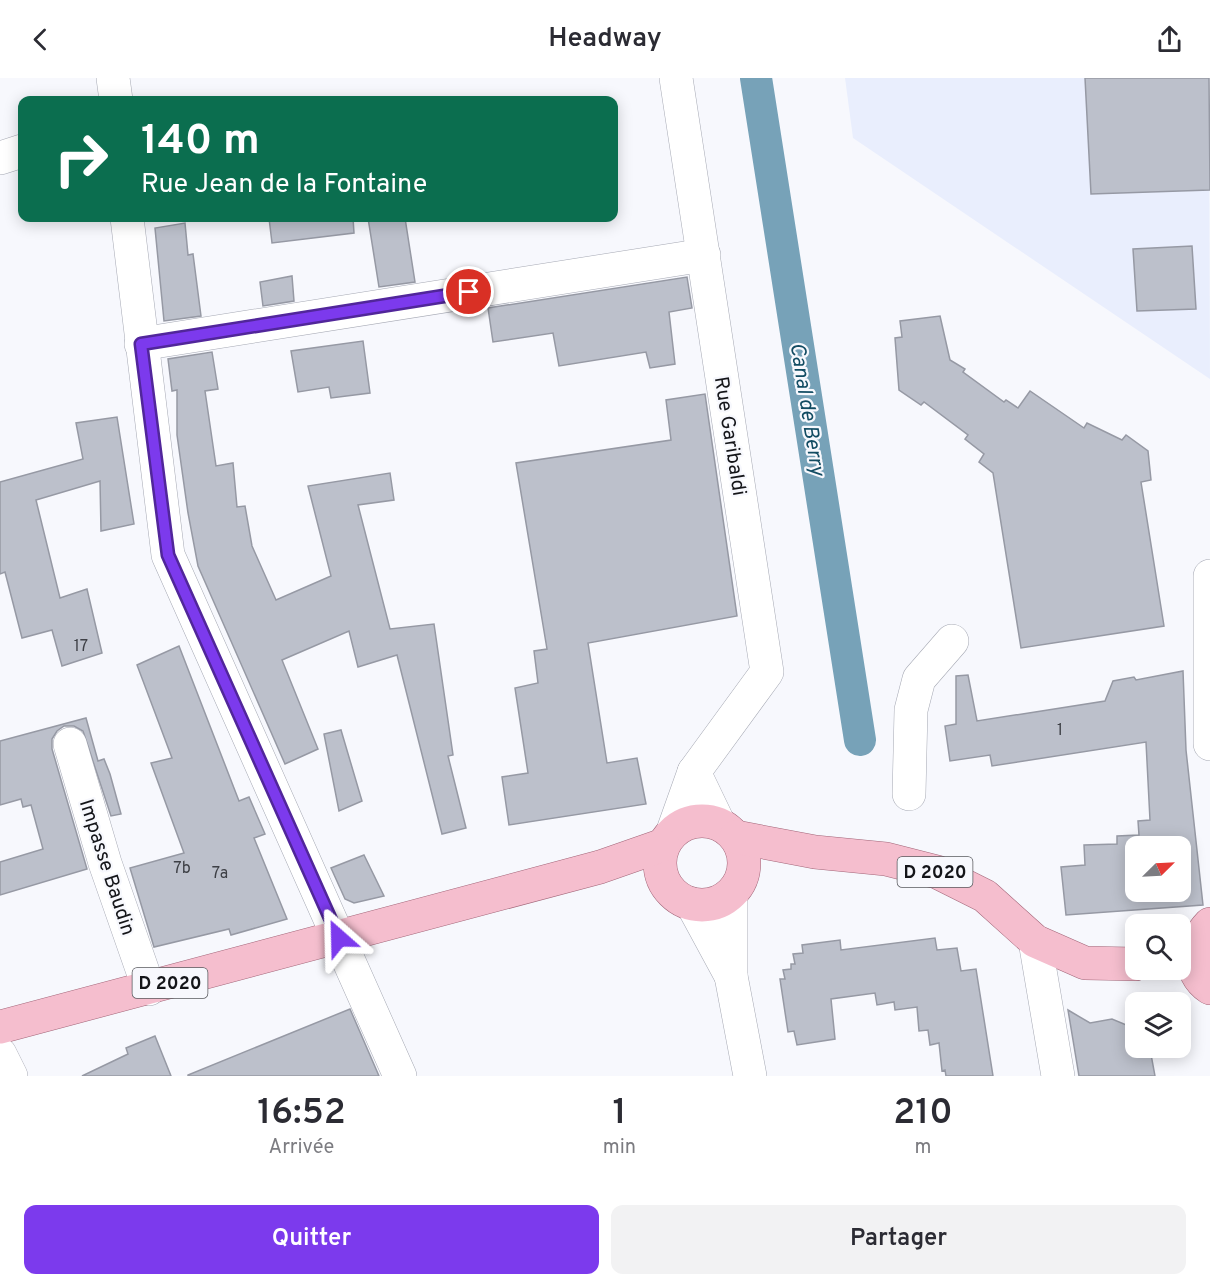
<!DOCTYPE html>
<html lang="fr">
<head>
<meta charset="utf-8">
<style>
  :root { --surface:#fff; --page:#f2f2f3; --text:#2b2b33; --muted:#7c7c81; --accent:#7c3aed }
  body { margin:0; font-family:Overpass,sans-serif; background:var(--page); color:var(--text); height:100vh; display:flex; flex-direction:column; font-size:22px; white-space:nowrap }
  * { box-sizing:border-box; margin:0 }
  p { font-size:20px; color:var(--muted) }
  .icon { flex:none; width:33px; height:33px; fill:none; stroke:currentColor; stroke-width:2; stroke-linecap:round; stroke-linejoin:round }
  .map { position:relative; height:998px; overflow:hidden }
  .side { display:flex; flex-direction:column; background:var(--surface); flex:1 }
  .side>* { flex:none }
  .guide { position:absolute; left:18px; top:18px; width:600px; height:126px; border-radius:12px; box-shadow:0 3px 15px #0003; background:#0b6e4f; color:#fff; overflow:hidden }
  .needle { width:39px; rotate:66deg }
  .fabs { position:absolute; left:1125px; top:758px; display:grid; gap:12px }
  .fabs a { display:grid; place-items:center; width:66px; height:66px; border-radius:12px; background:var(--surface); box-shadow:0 3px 15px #0003; font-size:30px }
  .pin { position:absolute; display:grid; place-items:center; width:51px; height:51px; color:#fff; margin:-26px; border:3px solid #fff; border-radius:50%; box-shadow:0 2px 6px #0007 }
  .me { position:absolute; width:66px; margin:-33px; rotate:335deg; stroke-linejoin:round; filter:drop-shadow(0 0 4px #0008) }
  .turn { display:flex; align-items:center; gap:21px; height:126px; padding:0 24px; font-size:27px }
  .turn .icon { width:78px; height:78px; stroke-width:2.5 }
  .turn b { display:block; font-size:42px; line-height:51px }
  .eta { display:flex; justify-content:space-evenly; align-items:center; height:102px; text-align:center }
  .eta b { font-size:36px; font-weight:600; line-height:42px }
  .cta { display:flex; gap:12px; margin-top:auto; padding:12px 24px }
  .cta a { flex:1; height:69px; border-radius:12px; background:var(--accent); color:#fff; font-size:24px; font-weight:600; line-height:69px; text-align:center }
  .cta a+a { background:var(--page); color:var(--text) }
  header { display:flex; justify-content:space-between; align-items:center; height:78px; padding:0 24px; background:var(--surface); font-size:27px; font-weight:600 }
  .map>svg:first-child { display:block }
</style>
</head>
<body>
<header><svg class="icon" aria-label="back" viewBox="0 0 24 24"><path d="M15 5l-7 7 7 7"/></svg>Headway<svg class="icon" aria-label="share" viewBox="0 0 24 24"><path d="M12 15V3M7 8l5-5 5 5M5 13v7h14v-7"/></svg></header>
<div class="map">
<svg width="1210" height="998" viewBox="0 0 1210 998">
  <rect width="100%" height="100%" fill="#f7f8fd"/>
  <!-- built -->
  <path fill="#e9eefd" d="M845,0H1209L1210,301L853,60Z"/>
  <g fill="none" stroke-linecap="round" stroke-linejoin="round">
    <!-- canal -->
    <path stroke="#77a2b8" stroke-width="32" d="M756,0L860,662"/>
  </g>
  <!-- building -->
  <g fill="#bcc0cb" stroke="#9699a4" stroke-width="1.5" fill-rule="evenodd">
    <path d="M1085,0H1209L1210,112L1091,116Z"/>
    <path d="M269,140H353L354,155L272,165Z"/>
    <path d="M368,140H405L415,204L379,209Z"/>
    <path d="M185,145L188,177L193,176L201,238L164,243L155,150Z"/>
    <path d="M1192,168L1196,231L1137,233L1133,171Z"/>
    <path d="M292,198L294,223L263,228L260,204Z"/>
    <path d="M687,199L692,230L669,234L675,286L650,290L646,274L559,288L553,255L493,264L488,230Z"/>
    <path d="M940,238L950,282L965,291L963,294L1004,324L1006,322L1018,330L1030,313L1084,350L1087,345L1122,362L1126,357L1148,373L1151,402L1141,404L1164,548L1021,570L993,395L979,384L984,376L965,361L968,357L924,324L921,327L899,312L895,260L902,259L900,243Z"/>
    <path d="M363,263L370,315L331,320L329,309L298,314L291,273Z"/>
    <path d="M212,274L218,311L205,313L216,388L233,385L237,429L245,428L252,468L276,522L331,498L308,408L390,395L394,422L358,427L390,551L434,546L453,677L448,678L466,750L442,756L397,577L358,589L349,553L282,582L318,671L285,686L198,488L188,435L177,357V312L172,313L168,281Z"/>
    <path d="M705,316L737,538L588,565L607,685L637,680L646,726L509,747L502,699L528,695L515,610L538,605L534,573L547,571L516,385L671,362L666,322Z"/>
    <path d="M117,339L134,446L101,453L100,403L36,422L60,520L87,511L102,575L62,588L52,552L22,560L5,494L0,496V404L83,381L76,345Z"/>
    <path d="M179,568L239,723L249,719L265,756L254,760L287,841L231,857L229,851L154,869L130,790L184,775L151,685L172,680L137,587Z"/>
    <path d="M1183,593L1186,672L1203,827L1066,837L1061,789L1085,787L1084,767L1117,766V758L1139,757L1138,743L1150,742L1146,664L992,688L990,677L950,683L945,648L956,646V598L968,597L977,643L1105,623L1113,603L1134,599L1136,602ZM1136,768H1180V813H1136Z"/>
    <path d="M86,640L98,683L104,681L110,696L121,736L111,738L83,653L74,648H64L57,653L52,661V671L87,791L0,817V784L43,771L31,727L23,729L21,721L0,727V663Z"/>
    <path d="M341,652L362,723L339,733L324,656Z"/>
    <path d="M364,777L384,818L354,825L345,821L331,790Z"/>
    <path d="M935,860L937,872L957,870L961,893L976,891L993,998H946L945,992L942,993L939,965L930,967L928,952L919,953L917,929L895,932L894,924L877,927L875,915L831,921L835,961L797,967L794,953L788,954L780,901H785L783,892L791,891V886H795L793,876L803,875L802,867L840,862L841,872Z"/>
    <path d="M350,931L379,998H188V997Z"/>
    <path d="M1068,932L1090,945L1112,941L1136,951V969L1150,971L1155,998H1079Z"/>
    <path d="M155,958L171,998H82L128,976L126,970Z"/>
  </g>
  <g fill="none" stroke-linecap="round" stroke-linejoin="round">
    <!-- minor casing -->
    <g stroke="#a6a9b4" stroke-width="34">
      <g id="minor">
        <path d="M113,0L116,22"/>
        <path d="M0,80L22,73"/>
        <path d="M127,140L168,477L400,998"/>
        <path d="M141,266L704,177"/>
        <path d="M1210,498V666"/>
        <path d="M70,666L105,785L149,911"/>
        <path d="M694,694L719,746"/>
        <path d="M909,716L911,632L919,601L952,563"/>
        <path d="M673,753L694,694L767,594L676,0"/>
        <path d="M731,816V898L750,998"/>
        <path d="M692,826L731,898"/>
        <path d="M1035,863L1058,998"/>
        <path d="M0,976L11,998"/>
      </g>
    </g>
    <!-- major casing -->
    <g stroke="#a26679" stroke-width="34">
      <g id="major">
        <circle cx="702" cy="785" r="42"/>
        <path d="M736,759L815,774L886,781L937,794L985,818L1035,863L1085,885L1136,886"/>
        <path d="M1210,846C1192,865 1185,893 1210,910"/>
        <path d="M0,949L600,789L663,767"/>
      </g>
    </g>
    <!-- minor -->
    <use href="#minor" stroke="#fff" stroke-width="33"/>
    <!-- major -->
    <use href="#major" stroke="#f5bece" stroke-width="33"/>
  </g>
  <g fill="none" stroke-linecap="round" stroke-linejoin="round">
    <!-- route casing -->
    <g stroke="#51269a" stroke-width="15">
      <path id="route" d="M339,860L168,477L141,266L469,214"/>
    </g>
    <!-- route -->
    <use href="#route" stroke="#7c3aed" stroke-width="10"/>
  </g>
  <g text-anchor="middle" stroke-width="4.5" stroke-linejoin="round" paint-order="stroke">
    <!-- number labels -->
    <g font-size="16" fill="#3e4046">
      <text x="81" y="573">17</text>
      <text x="1060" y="657">1</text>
      <text x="182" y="795">7b</text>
      <text x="220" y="800">7a</text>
    </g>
    <!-- shield labels -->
    <g fill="#f7f8fd" stroke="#58595d" stroke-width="1.5">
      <rect x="897.5" y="779" width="75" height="30" rx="4.5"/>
      <rect x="132.5" y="890" width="75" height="30" rx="4.5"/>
    </g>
    <g font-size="18" font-weight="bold" fill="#141519">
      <text x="935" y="800">D 2020</text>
      <text x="170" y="911">D 2020</text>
    </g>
    <!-- street labels -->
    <g font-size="20" fill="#141519" stroke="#f7f8fd">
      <text transform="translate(731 358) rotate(81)" y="7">Rue Garibaldi</text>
      <text transform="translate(108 789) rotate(72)" y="7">Impasse Baudin</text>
    </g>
    <!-- water labels -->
    <g font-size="21" font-style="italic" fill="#114b62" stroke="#f7f8fd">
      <text transform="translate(808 331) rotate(81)" y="7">Canal de Berry</text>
    </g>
  </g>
</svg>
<div class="fabs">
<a><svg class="needle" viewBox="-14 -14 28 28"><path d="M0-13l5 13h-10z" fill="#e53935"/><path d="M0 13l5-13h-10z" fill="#7c7c81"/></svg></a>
<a><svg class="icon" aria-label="search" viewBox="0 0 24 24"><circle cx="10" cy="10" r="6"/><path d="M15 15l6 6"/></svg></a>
<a><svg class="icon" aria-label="layers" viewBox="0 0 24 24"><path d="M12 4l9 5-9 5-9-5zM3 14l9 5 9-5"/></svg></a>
</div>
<div class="pin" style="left:469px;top:214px;background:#d93025"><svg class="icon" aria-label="arrive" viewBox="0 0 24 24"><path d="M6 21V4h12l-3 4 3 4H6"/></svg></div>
<svg class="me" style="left:339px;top:860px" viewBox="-20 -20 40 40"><path d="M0-17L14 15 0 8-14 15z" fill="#7c3aed" stroke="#fff" stroke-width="4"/></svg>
<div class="guide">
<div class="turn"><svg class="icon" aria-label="right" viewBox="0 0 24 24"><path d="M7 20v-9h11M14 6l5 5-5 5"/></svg><div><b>140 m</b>Rue Jean de la Fontaine</div></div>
</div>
</div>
<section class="side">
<div class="eta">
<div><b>16:52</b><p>Arrivée</p></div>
<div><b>1</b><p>min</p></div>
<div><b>210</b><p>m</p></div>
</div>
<div class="cta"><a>Quitter</a><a>Partager</a></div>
</section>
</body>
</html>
